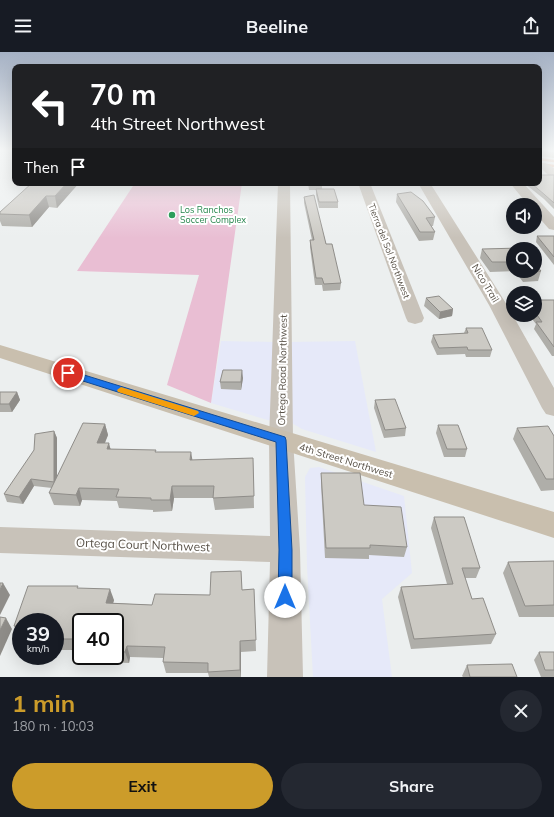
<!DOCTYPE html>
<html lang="en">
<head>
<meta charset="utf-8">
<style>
  :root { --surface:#171b24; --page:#242831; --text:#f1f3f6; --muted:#9ea1a6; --accent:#cc9c2a }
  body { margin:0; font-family:Mulish,sans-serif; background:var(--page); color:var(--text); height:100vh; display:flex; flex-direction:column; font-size:15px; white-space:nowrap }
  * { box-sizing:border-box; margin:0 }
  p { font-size:13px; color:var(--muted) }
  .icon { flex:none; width:22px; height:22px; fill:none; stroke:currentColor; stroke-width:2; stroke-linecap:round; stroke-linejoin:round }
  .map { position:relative; height:625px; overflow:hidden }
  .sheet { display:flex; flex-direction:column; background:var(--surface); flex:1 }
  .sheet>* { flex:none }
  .hud { position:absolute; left:12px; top:12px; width:530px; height:122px; border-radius:8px; box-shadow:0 4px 16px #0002; background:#202124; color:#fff; overflow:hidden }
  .tools { position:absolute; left:506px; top:146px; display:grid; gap:8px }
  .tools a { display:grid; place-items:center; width:36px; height:36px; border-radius:50%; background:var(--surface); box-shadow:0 4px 16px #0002; font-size:20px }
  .speed { position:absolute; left:12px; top:561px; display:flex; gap:8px; font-size:20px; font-weight:700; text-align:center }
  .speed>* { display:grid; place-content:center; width:52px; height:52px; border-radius:50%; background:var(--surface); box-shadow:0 4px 16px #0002; line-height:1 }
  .speed small { font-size:10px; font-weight:400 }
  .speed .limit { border:2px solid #111; border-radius:6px; background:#fff; color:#111 }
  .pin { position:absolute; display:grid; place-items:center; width:34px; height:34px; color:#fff; margin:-17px; border:2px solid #fff; border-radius:50%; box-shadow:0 1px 4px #0007 }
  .me { position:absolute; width:44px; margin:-22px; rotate:0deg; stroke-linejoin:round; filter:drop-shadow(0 0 3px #0008) }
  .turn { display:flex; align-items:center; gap:14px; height:84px; padding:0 12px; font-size:18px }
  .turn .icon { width:52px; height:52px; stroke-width:2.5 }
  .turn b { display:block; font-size:28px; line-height:34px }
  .then { display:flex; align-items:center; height:38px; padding:0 12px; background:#0003; gap:8px; font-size:15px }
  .round { display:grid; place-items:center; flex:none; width:42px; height:42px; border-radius:21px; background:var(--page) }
  .head { display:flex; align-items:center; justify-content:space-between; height:68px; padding:0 12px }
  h1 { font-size:24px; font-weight:700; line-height:30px; color:var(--accent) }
  .action { display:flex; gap:8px; margin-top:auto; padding:8px 12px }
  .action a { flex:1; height:46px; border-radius:24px; background:var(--accent); color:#111; font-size:16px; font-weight:700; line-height:46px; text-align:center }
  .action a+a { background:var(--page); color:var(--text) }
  header { display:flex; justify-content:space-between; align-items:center; height:52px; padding:0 12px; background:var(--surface); font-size:18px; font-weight:700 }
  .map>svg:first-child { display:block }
</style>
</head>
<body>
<header><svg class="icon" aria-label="menu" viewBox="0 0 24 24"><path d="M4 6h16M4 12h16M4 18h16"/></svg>Beeline<svg class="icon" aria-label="share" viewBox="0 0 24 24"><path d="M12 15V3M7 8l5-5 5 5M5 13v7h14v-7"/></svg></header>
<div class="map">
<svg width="554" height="625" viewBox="0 0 554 625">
  <rect width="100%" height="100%" fill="#ecefef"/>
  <!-- commercial -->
  <g fill="#e6e9f9">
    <path d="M221,289L274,290L271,369L211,351Z"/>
    <path d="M355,289L376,400L302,377L290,370L288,290Z"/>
    <path d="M319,415L404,444L412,521L382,547L392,625H313L307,515L305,425L310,416Z"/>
  </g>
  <!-- green -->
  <path fill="#e9bed3" d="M135,131H242L211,351L167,333L199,223L77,219Z"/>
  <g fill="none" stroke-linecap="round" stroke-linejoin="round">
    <!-- stream -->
    <g stroke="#e2ac8f" stroke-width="2.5">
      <path d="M539,107L554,109"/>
      <path d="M539,112L554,114"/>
    </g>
    <!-- minor -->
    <g fill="#c8c2b9" fill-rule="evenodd">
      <path d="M545,111L554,116V126L550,125L539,114L541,112Z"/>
      <path d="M278,131H290L293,388L300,498L303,625H267L270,510L0,501V475L270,484L269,388Z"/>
      <path d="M358,131H370L424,266L422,270L415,272L408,270L406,266Z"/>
      <path d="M418,131H430L507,253L554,336V364L546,362L542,356L489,253Z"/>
      <path d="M510,131H523L554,165V178L549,177L535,161V153H528Z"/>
    </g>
    <!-- major -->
    <g fill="#c9bfae" fill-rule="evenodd">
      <path d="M539,98L554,100V106L539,104Z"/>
      <path d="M0,293L554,460V486L0,306Z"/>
    </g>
  </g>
  <!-- wall -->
  <g fill="#afaea9" fill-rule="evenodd">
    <path d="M540,123H554V157L544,147L524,131H539Z"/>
    <path d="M32,131H79L57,156L49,155L32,175L2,174L0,169V160Z"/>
    <path d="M308,131H322V137L338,150V156H319L316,143V138H309Z"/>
    <path d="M397,142L435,165L433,174H431L435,180L433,188L419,189L396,150Z"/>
    <path d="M304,145L326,192L341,231L340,238L323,239L322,233H315L310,195V188H312L304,151Z"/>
    <path d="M537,184H554V213L536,190Z"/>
    <path d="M482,197H513V219H541L538,229L523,230L515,219L490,220L480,206Z"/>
    <path d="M426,246L453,257L452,264L439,267L424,254Z"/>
    <path d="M535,248H554V304H552L534,277L536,272L529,263H535Z"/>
    <path d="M466,276L492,298L490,305H466L465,302L437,303L431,290L433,283L464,281Z"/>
    <path d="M243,326L241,338L221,337L220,330Z"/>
    <path d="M0,340H17L20,348L12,360H0Z"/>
    <path d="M375,348L406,376L405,384L384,386L374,356Z"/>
    <path d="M105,372L108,383L105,391L111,397L156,400L192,408L253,406L254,456L215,458L213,446H174L172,459L153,460V458L119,456L117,449L82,448L80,454L54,453L49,441L52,436L34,434L23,452L7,450L4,442L54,379L57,386V426Z"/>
    <path d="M438,373L467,397L465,405H444L436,381Z"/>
    <path d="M517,376L554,384V438L541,439L513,387Z"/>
    <path d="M321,421L364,453L407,495L404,505L369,503V507L325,506L321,432Z"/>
    <path d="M434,465L480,516L476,526H465L472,547L496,582L491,592L411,597L398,545L401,535L447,532L431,476Z"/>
    <path d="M554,509V565H519L503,521L508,510Z"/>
    <path d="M241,519L242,538L254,537L256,599L241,600V625H209L208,621H166L163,610V606L130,605L129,611L77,609L72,598H55V570H21V585H20L14,574L78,536L114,548L113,551L152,553L210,543ZM81,570H115V604H81Z"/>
    <path d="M539,600H554V625H541L534,608Z"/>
    <path d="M467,613L517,625H463L462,624Z"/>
  </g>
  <!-- shaded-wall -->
  <g fill="#8f8d89">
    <path d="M67,131H79L57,156L55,144Z"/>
    <path d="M46,144L49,155L32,175L29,163Z"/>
    <path d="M453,257L452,264L439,267L440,260Z"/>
    <path d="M242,318L243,326L241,338V330Z"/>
    <path d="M17,340L20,348L12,360L9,352Z"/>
    <path d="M105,372L108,383L100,402L97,391Z"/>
    <path d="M54,379L57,386V437L54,430Z"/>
    <path d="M109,391L112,403L107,397Z"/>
    <path d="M191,400L193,411L190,408Z"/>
    <path d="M31,427L34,434L23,452L19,445Z"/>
    <path d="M172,434L174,446L172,459L170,448Z"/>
    <path d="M79,436L82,448L80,454L76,443Z"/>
    <path d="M3,531L10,543L0,563V538Z"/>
    <path d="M110,537L114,548L110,563L106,551Z"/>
    <path d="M6,566L12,577L0,604V578Z"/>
    <path d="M240,589L241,600V625L240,618Z"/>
    <path d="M127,594L130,605L129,611L125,600Z"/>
  </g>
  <!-- building -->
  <g fill="#cccac4" stroke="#8f8d89">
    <path d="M539,123H554V151L545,143L531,131H539Z"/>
    <path d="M32,131H67L55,144H46L29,163L0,162V160Z"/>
    <rect x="309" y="131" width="13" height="1"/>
    <path d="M316,137H334L338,150H319Z"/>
    <path d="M411,140L423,149L435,165L426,166L435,180H420L397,142Z"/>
    <path d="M314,143L326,192H332L341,231L324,232L322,226H316L310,188H314L304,145Z"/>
    <path d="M537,184H554V205Z"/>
    <path d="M521,196L522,197H513V210H492L482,197Z"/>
    <path d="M535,212L541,219L526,220L525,219H535Z"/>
    <path d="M439,244L453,257L440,260L426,246Z"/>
    <path d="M535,248H554V295L536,270H542L535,260Z"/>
    <path d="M466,276H482L492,298H468L467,295L439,296L433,283L468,281Z"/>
    <path d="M223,318H242L241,330H220Z"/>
    <path d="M0,340H17L9,352H0Z"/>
    <path d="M395,347L406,376L385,378L375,348Z"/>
    <path d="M83,371L105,372L97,391H109L107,397L156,398L155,400H191L190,408L253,406L254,444L213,446L214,434H172L170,448H151V446L116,445L119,437L79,436L76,443L49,441Z"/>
    <path d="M438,373H458L467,397H447Z"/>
    <path d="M548,374L554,384V427H546L517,376Z"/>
    <path d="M54,379V430L31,427L19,445L4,442L34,398L35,382Z"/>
    <path d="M321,421H360L364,453L401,455L407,495L370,493V496H326Z"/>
    <path d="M434,465H464L480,516H462L472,547L483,546L496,582L414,587L401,535L453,532Z"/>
    <path d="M554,509V553L525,554L508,510Z"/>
    <path d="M241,519L242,538L254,537L256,588L240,589V618L208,620V611L163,610L165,595L127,594L125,600H115V570H81V598H72L75,587H55V570H21V574H14L28,534H78L77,536L110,537L106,551L152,553L155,542L210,543L211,520Z"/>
    <path d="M0,531H3L0,538Z"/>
    <path d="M0,565L6,566L0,578Z"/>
    <path d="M539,600H554V618H545Z"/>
    <path d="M512,612L517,625H470L467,613Z"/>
  </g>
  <!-- sky -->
  <linearGradient id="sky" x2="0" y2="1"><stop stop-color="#a5b1c4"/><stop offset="0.53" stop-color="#f6f8f8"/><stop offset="1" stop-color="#f6f8f8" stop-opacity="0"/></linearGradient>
  <rect width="554" height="186" fill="url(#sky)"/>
  <!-- route -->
  <path fill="#1a73e8" stroke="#114b97" d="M68,318L285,385L286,388L292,498V545L290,550L285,552L280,550L278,545L279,498L276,390L64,323L63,321Z"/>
  <!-- slow -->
  <path fill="#f59e0b" d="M121,335L198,359L199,361L194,364L118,340L117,338Z"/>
  <!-- markers -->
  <circle fill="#2e9e5b" stroke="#fff" stroke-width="1.5" cx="172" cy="163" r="4"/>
  <g text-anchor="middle" stroke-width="4" stroke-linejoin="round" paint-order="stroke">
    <!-- far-leisure labels -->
    <g font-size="9" fill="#27864d" stroke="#fff" text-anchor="start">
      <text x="180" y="161">Los Ranchos<tspan x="180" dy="10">Soccer Complex</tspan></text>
    </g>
    <!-- far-street labels -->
    <g font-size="9" fill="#585147" stroke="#fff">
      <text transform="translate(389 199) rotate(69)" y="3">Tierra del Sol Northwest</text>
    </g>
    <!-- street labels -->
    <g font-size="10" fill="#585147" stroke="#fff">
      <text transform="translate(486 231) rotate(59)" y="4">Nico Trail</text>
      <text transform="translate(282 318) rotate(-89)" y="4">Ortega Road Northwest</text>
      <text transform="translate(346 408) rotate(17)" y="4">4th Street Northwest</text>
    </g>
    <!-- near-street labels -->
    <g font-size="12" fill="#585147" stroke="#fff">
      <text transform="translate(143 493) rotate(2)" y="4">Ortega Court Northwest</text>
    </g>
  </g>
</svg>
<div class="tools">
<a><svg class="icon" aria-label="sound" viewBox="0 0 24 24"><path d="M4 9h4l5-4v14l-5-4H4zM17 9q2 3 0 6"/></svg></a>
<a><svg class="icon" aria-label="search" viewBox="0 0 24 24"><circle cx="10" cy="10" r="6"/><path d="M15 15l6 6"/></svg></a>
<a><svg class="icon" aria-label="layers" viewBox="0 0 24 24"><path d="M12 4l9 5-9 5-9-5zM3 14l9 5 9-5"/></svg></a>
</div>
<div class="speed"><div>39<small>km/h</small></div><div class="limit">40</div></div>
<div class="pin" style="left:68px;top:321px;background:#d93025"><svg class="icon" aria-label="arrive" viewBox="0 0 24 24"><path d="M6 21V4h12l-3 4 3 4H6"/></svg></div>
<svg class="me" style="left:285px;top:545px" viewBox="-20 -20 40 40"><circle r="19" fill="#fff"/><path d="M0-13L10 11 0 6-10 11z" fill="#1a73e8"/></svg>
<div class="hud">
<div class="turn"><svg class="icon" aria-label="left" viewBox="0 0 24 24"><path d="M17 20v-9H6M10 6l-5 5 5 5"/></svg><div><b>70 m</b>4th Street Northwest</div></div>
<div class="then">Then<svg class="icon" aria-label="arrive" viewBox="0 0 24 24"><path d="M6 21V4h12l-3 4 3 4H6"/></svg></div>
</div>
</div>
<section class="sheet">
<div class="head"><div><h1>1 min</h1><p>180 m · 10:03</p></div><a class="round"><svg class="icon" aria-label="close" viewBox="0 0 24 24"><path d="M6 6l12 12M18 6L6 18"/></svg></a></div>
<div class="action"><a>Exit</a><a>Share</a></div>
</section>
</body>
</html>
